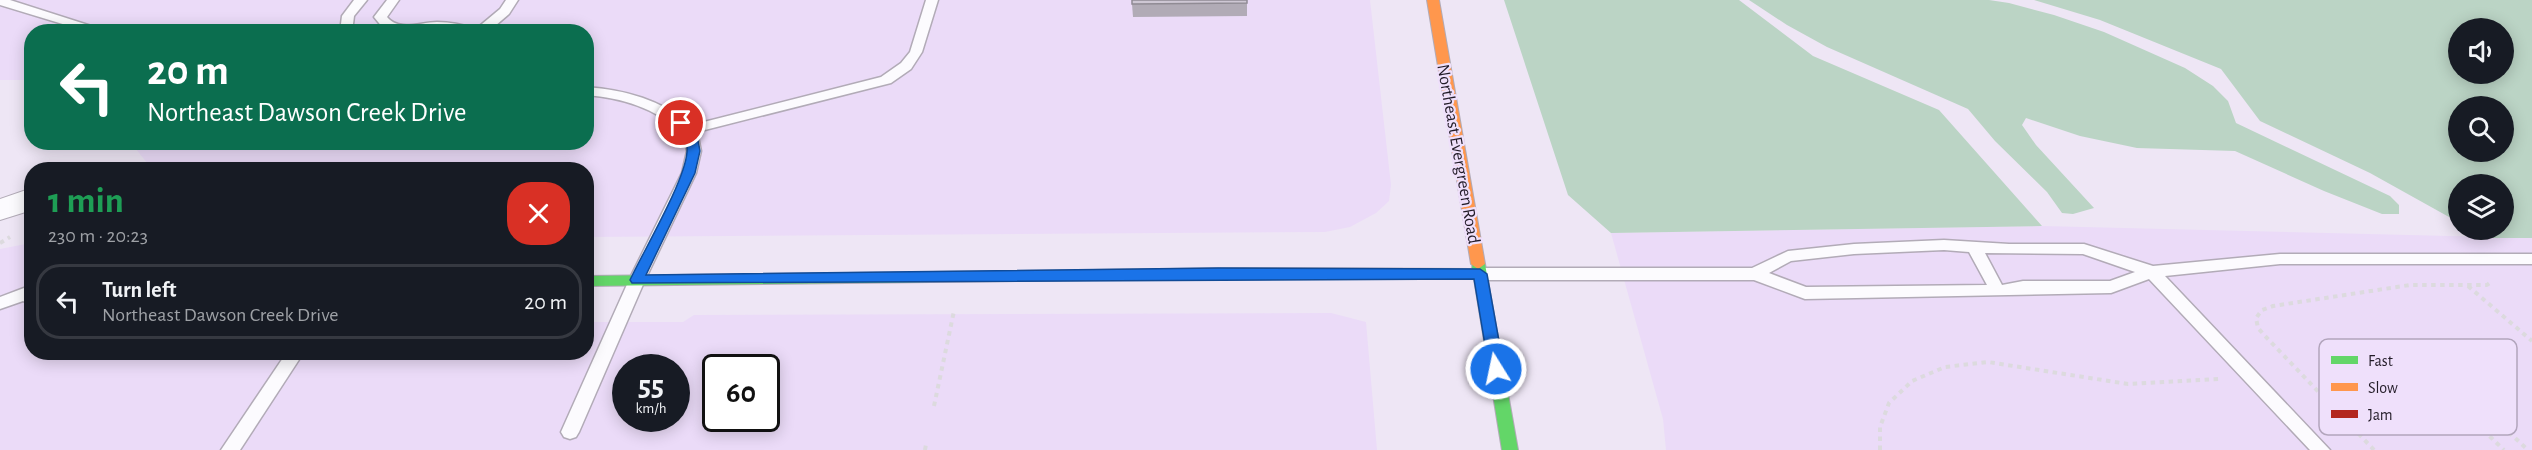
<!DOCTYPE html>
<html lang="en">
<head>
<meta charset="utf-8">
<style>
  :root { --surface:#171b24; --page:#242831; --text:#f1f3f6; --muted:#9ea1a6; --line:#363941 }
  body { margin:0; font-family:"Alegreya Sans",sans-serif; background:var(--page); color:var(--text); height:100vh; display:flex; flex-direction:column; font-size:22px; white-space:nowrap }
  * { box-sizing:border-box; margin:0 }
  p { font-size:20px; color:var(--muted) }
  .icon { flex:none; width:33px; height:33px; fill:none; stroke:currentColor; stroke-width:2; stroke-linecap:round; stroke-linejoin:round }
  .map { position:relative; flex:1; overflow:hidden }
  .drawer { position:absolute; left:24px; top:162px; width:570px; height:198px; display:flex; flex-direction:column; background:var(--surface); border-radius:24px; box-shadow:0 3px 15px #0003 }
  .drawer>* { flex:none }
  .top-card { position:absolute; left:24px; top:24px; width:570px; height:126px; border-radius:24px; box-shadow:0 3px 15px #0003; background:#0b6e4f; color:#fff; overflow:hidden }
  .buttons { position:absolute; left:2448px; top:18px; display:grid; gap:12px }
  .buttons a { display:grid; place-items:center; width:66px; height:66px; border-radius:50%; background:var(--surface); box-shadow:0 3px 15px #0003; font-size:30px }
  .speed { position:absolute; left:612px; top:354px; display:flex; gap:12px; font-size:30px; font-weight:700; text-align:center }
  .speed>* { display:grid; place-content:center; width:78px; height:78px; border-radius:50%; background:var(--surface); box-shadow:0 3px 15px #0003; line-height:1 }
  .speed small { font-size:15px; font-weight:400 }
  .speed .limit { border:3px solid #111; border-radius:9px; background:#fff; color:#111 }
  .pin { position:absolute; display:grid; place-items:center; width:51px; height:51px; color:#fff; margin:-26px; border:3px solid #fff; border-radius:50%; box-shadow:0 2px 6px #0007 }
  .me { position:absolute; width:66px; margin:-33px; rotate:350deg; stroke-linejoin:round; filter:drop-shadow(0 0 4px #0008) }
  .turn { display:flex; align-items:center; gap:21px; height:126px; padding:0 24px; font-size:27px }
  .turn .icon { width:78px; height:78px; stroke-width:2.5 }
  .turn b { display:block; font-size:42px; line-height:51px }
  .round { display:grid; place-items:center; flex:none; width:63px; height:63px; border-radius:24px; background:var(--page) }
  .overview { display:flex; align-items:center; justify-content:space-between; height:102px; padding:0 24px }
  h1 { font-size:36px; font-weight:700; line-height:45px; color:#1e9e55 }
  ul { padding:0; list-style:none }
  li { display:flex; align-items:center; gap:18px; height:75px; margin:0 12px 9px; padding:0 12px; border:3px solid var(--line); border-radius:24px }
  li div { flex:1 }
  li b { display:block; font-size:22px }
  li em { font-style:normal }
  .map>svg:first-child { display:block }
</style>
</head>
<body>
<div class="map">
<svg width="2532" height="450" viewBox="0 0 2532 450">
  <rect width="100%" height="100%" fill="#eee6f5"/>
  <!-- built -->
  <g fill="#ebdbf8" fill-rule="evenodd">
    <path d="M0,0H1370L1391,185L1389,201L1376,213L1350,227L1325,232L587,237L586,170L152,169L131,143L586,142V32H32L31,80H0Z"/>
    <path d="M2042,226L2532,238V450H1666L1663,419L1611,233Z"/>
    <path d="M31,243L32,352H586L587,322H683L694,315L1331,313L1366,322L1377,450H0V249ZM626,368H676V418H626ZM716,368H766V418H716Z"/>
  </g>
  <!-- green -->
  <g fill="#bbd4c5" fill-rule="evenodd">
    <path d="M1504,0H1739L1813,56L1939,110L2042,226L1611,233L1568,195Z"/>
    <path d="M1749,0H1989L2009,3L2054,15L2104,32L2185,68L2213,86L2228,101L2236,123L2390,196L2399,205V214H2382L2324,191L2235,151L2137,148L2080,136L2026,118L2022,125L2036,145L2094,208L2073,214L2062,213L2047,192L1995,141L1968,109L1827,47L1787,25Z"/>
    <path d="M2034,0H2532V238H2488L2472,230H2504V184H2458V222L2370,173L2260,121L2221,69L2100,20ZM2458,28H2504V74H2458ZM2458,106H2504V152H2458Z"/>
  </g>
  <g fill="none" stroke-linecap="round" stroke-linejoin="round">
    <!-- lane casing -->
    <g stroke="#b2abb7" stroke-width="3">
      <g id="lane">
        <path d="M0,0H10L110,32H89L0,5Z"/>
        <path d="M354,0H367L354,16L352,32H340L342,16Z"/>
        <path d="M387,0H399L387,17C400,32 420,22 437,22C451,22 464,25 476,29L500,9L506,0H518L509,14L488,32L438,29L396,32L383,28L374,17Z"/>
        <path d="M926,0H938L922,52L911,69L891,83L697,132L701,151L696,173L645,280L579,432L576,437L570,439L564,437L561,432L629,280L682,173L687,151L683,132C653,108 624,98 586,95V87C627,90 660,100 692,125L881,77L901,63L910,52Z"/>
        <path d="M1944,240L2009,244H2084L2153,266L2280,254H2532V264H2280L2165,276L2330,450H2310L2149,279L2111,293L1805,299L1754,280H1480L1474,278L1472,274L1474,270L1480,268H1752L1788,251L1854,244ZM1944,250L1969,252L1987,285L1806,287L1769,273L1791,261L1854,254ZM1985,253L2083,254L2135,272L2110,281H2023L2002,285Z"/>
        <path d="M24,288L32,291V305L23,301L0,309V297Z"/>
        <path d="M287,352H304L240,450H221Z"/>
      </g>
    </g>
    <!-- street casing -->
    <g stroke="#b2abb7" stroke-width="2">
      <path id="street" d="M32,188V210L0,220V199Z"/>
    </g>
    <!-- fast casing -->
    <g stroke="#b2abb7" stroke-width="2">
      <g id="fast">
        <path d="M1478,259L1485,264L1518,450H1502L1474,279L1245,278L1238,273L1245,268L1472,269L1473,261Z"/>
        <path d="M1016,271L1023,276L1016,281L586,286V276Z"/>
      </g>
    </g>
    <!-- slow casing -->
    <g stroke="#b2abb7" stroke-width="2">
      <path id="slow" d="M1427,0H1439L1485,264L1478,269L1471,264Z"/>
    </g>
    <!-- jam casing -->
    <g stroke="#b2abb7" stroke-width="2">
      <path id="jam" d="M1245,268L1252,273L1245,278L1016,281L1009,276L1016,271Z"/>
    </g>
    <!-- path -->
    <g stroke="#dcdade" stroke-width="4" stroke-dasharray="4.5 4.5" stroke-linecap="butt">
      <path d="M0,243L10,237"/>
      <path d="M2468,286L2532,341"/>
      <path d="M2436,365L2528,450"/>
      <path d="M2418,368L2504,450"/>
      <path d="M934,406L954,311"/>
      <path d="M925,450L926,444"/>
      <path d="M1880,450V427L1889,403L1912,381L1945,367L1988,362L2128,384L2219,379"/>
      <path d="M2374,450L2266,337L2258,328L2256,318L2262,310L2273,306L2410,285H2487L2491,282"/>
    </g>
    <!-- lane -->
    <use href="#lane" fill="#fcfbfe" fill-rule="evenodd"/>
    <!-- street -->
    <use href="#street" fill="#fcfbfe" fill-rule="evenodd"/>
    <!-- fast -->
    <use href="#fast" fill="#63d668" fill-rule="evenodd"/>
    <!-- slow -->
    <use href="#slow" fill="#ff974d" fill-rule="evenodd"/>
    <!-- jam -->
    <use href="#jam" fill="#b3261e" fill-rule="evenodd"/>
  </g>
  <!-- wall -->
  <path fill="#b1abb6" d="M1247,0V16L1133,17L1132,4Z"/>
  <!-- building -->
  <path fill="#cec7d4" stroke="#908b94" stroke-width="1.5" d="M1132,0H1247V3L1132,4Z"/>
  <!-- route -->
  <path fill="#1a73e8" stroke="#114b97" stroke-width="1.5" d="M681,119L696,130L700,151L695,173L646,275L1218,268L1480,269L1487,274L1504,369L1502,373H1491L1489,369L1474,279L632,283L630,280C644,250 685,181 687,152C688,139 682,132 675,123Z"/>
  <g text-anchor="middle" stroke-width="4.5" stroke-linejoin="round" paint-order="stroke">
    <!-- street labels -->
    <g font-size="18" fill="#231c28" stroke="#efe0fb">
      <text transform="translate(1459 154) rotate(80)" y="6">Northeast Evergreen Road</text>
    </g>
  </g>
  <!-- legend -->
  <rect x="2319" y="339" width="198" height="96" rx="9" fill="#efe0fb" stroke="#b2a5bc" stroke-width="1.5"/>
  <rect x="2331" y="356" width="27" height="8" fill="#63d668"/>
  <rect x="2331" y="383" width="27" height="8" fill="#ff974d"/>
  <rect x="2331" y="410" width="27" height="8" fill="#b3261e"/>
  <g font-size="16" fill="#231c28">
    <text x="2368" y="366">Fast</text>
    <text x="2368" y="393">Slow</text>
    <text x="2368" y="420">Jam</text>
  </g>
</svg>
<div class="buttons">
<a><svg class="icon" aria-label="sound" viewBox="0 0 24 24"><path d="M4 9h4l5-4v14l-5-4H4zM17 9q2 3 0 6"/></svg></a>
<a><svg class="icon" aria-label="search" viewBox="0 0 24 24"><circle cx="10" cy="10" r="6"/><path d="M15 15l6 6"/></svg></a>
<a><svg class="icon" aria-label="layers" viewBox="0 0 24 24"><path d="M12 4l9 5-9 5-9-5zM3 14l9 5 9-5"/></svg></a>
</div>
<div class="speed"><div>55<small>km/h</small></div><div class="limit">60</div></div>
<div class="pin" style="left:681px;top:123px;background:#d93025"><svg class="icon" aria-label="arrive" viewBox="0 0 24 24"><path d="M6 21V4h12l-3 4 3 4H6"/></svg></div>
<svg class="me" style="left:1496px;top:369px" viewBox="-20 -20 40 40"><circle r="17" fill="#1a73e8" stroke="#fff" stroke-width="3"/><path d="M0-11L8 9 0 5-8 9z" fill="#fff"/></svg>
<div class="top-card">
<div class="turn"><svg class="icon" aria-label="left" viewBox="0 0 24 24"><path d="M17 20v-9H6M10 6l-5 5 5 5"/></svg><div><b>20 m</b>Northeast Dawson Creek Drive</div></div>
</div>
<section class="drawer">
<div class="overview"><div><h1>1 min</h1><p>230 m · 20:23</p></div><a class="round" style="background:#d93025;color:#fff"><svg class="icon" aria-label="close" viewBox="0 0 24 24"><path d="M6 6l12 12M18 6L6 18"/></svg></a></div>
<ul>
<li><svg class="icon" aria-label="left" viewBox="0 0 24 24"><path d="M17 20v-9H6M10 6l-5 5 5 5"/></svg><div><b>Turn left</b><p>Northeast Dawson Creek Drive</p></div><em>20 m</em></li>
</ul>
</section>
</div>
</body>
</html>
